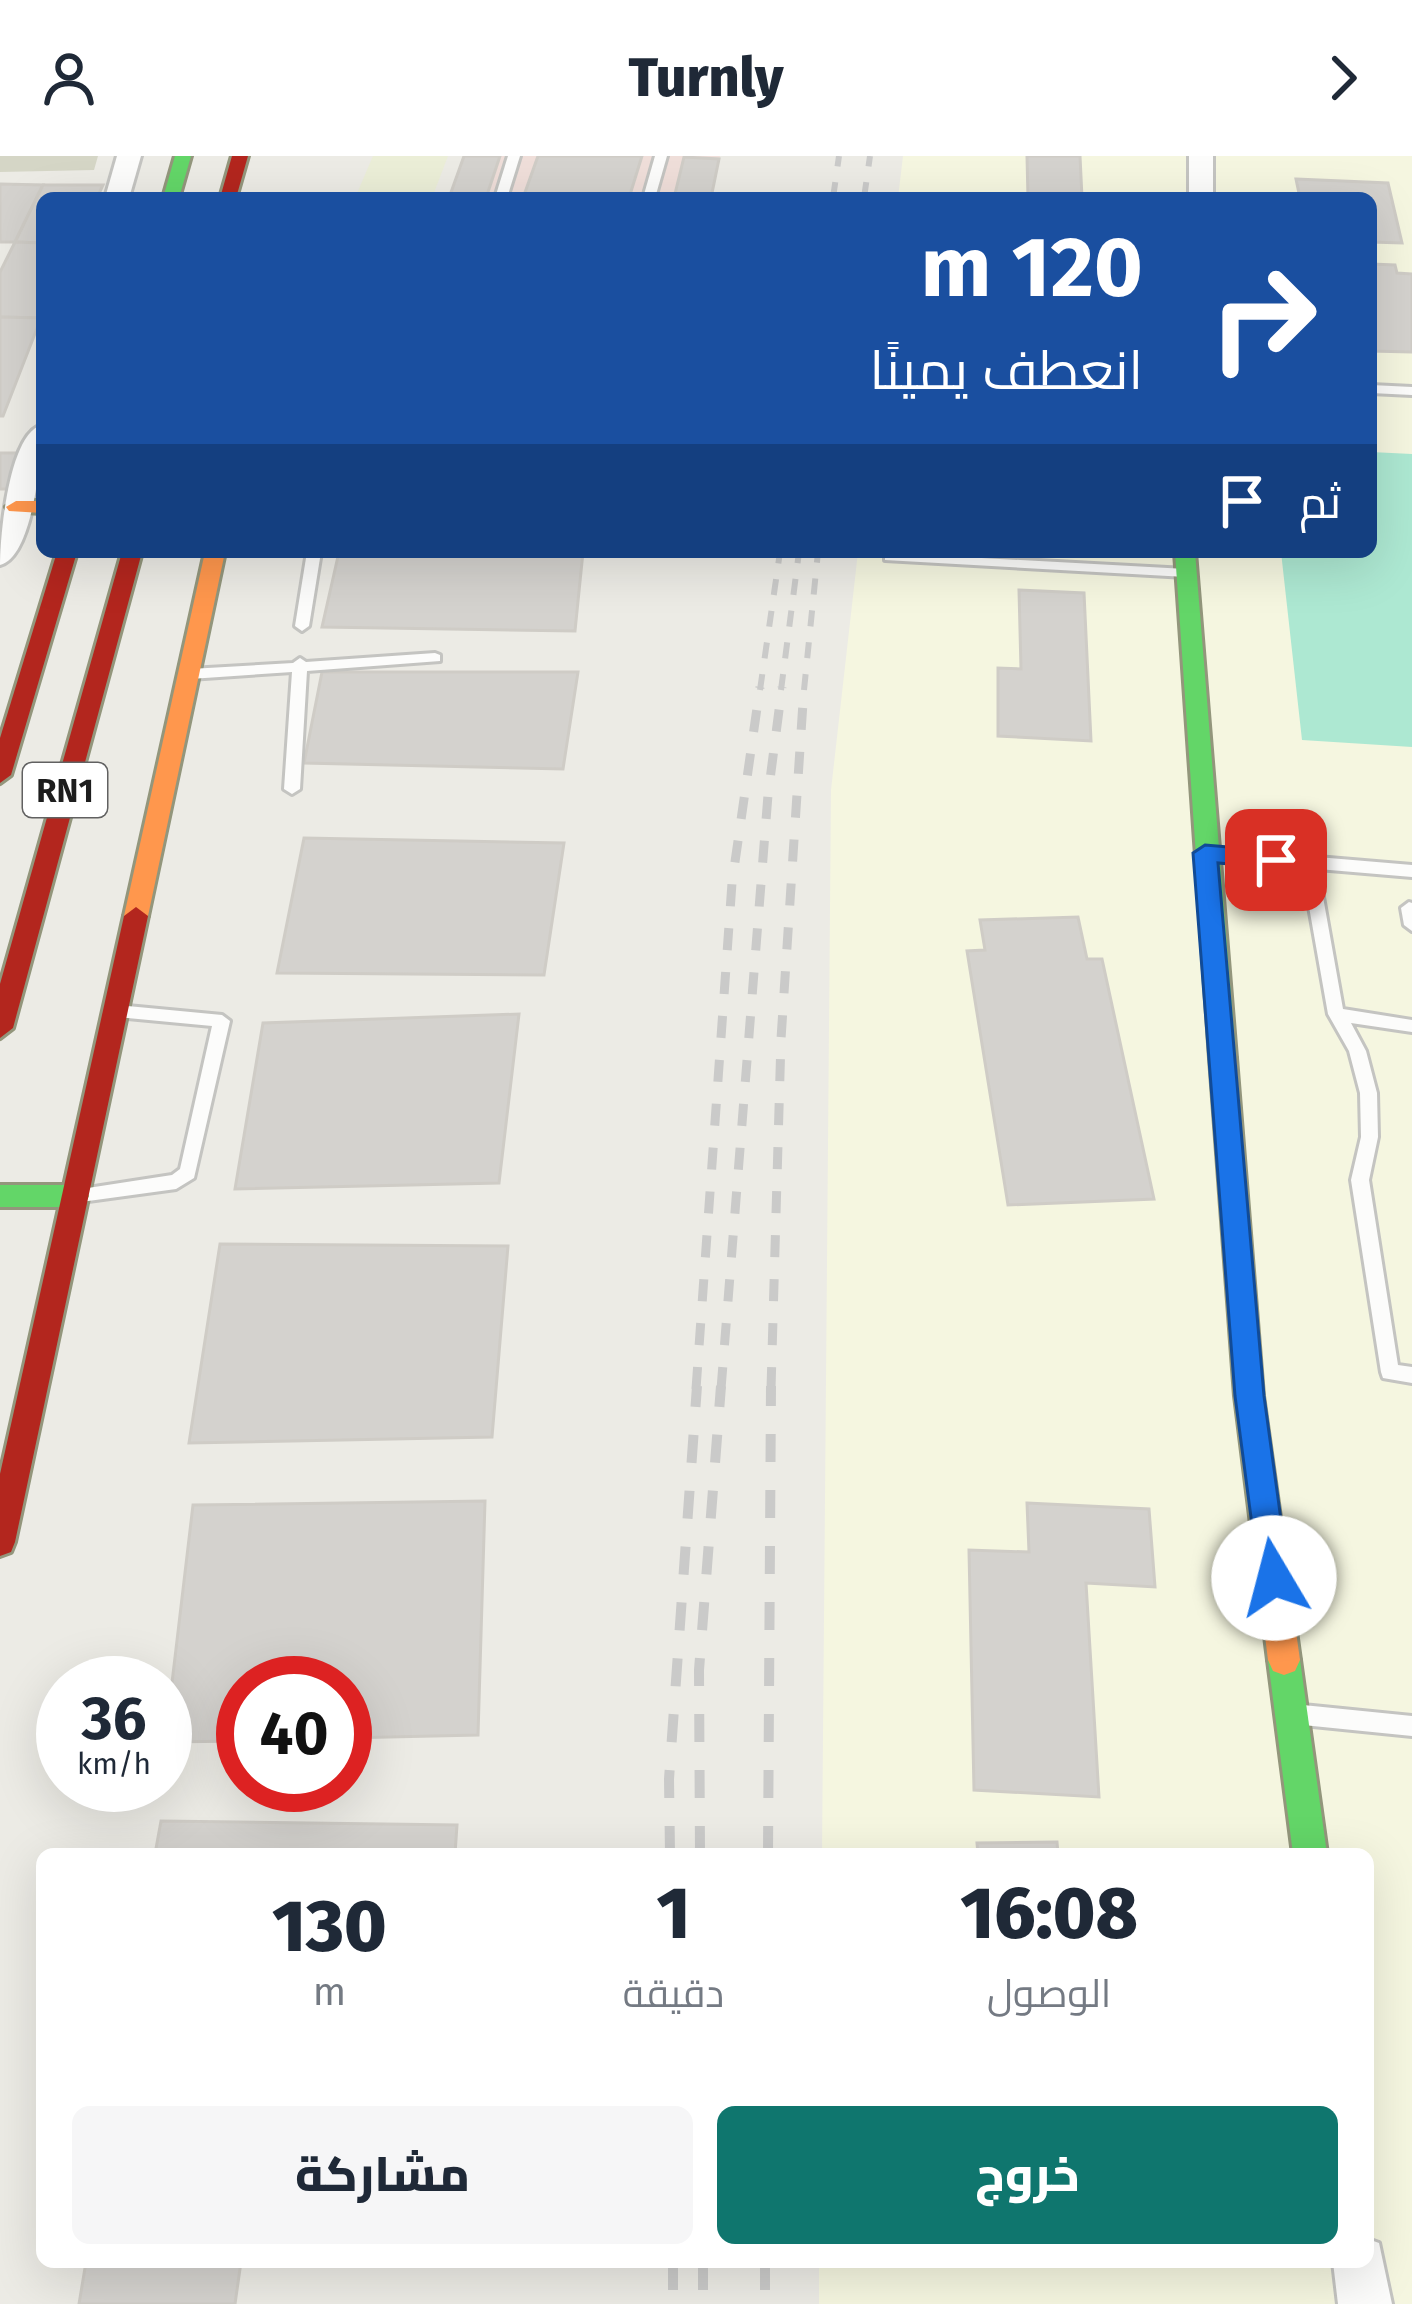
<!DOCTYPE html>
<html lang="ar">
<head>
<meta charset="utf-8">
<style>
  :root { --surface:#fff; --page:#f6f6f7; --text:#1f2937; --muted:#747a83; --accent:#0f766e }
  body { margin:0; font-family:"Fira Sans",Cairo,sans-serif; background:var(--page); color:var(--text); direction:rtl; height:100vh; display:flex; flex-direction:column; font-size:45px; white-space:nowrap }
  * { box-sizing:border-box; margin:0 }
  p { font-size:39px; color:var(--muted) }
  .icon { flex:none; width:66px; height:66px; fill:none; stroke:currentColor; stroke-width:2; stroke-linecap:round; stroke-linejoin:round }
  .map { position:relative; flex:1; overflow:hidden; direction:ltr }
  .details { position:absolute; left:36px; top:1692px; width:1338px; height:420px; display:flex; flex-direction:column; background:var(--surface); border-radius:18px; box-shadow:0 12px 48px #0002; direction:rtl }
  .details>* { flex:none }
  .banner { position:absolute; left:36px; top:36px; width:1341px; height:366px; border-radius:18px; box-shadow:0 12px 48px #0002; direction:rtl; background:#1a4fa0; color:#fff; overflow:hidden }
  .speed { position:absolute; left:36px; top:1500px; display:flex; gap:24px; font-size:60px; font-weight:700; text-align:center }
  .speed>* { display:grid; place-content:center; width:156px; height:156px; border-radius:50%; background:var(--surface); box-shadow:0 12px 48px #0002; line-height:1 }
  .speed small { font-size:30px; font-weight:400 }
  .speed .limit { border:18px solid #d22; background:#fff; color:#111 }
  .pin { position:absolute; display:grid; place-items:center; width:102px; height:102px; color:#fff; margin:-51px; border-radius:24px; box-shadow:0 6px 18px #0006 }
  .me { position:absolute; width:132px; margin:-66px; rotate:352deg; stroke-linejoin:round; filter:drop-shadow(0 0 9px #0008) }
  .turn { display:flex; align-items:center; gap:42px; height:252px; padding:0 36px; font-size:54px }
  .turn .icon { width:156px; height:156px; stroke-width:2.5 }
  .turn b { display:block; font-size:84px; line-height:102px }
  .then { display:flex; align-items:center; height:114px; padding:0 36px; background:#0003; gap:24px; font-size:45px }
  .eta { display:flex; justify-content:space-evenly; align-items:center; height:204px; text-align:center }
  .eta b { font-size:72px; font-weight:800; line-height:84px }
  .action { display:flex; gap:24px; margin-top:auto; padding:24px 36px }
  .action a { flex:1; height:138px; border-radius:18px; background:var(--accent); color:#fff; font-size:48px; font-weight:800; line-height:138px; text-align:center }
  .action a+a { background:var(--page); color:var(--text) }
  header { display:flex; justify-content:space-between; align-items:center; height:156px; padding:0 36px; background:var(--surface); font-size:54px; font-weight:800 }
  .map>svg:first-child { display:block }
</style>
</head>
<body>
<header><svg class="icon" aria-label="forward" viewBox="0 0 24 24"><path d="M9 5l7 7-7 7"/></svg>Turnly<svg class="icon" aria-label="person" viewBox="0 0 24 24"><circle cx="12" cy="8" r="4"/><path d="M4 21q1-7 8-7t8 7"/></svg></header>
<div class="map">
<svg width="1412" height="2148" viewBox="0 0 1412 2148">
  <rect width="100%" height="100%" fill="#ecebe5"/>
  <!-- commercial -->
  <path fill="#efded9" d="M468,0H720L711,42H452Z"/>
  <!-- education -->
  <path fill="#f5f6e0" d="M903,0H1412V2148H819V2106H1368V1698H822L831,634L858,396H1371V42H898Z"/>
  <!-- construction -->
  <path fill="#d5d6c6" d="M0,0H98L94,14L0,16Z"/>
  <!-- farmland -->
  <path fill="#ebeed7" d="M373,0H448L432,42H355Z"/>
  <!-- pitch -->
  <path fill="#ade8d2" d="M1371,296L1412,298V591L1302,584L1281,396H1371Z"/>
  <!-- building -->
  <g fill="#d4d2ce" stroke="#cfccc6" stroke-width="3">
    <path d="M464,0H500L486,42H449Z"/>
    <path d="M538,0H642L629,42H523Z"/>
    <path d="M1027,0H1080L1082,42H1028Z"/>
    <path d="M684,1L719,3L711,42H674Z"/>
    <path d="M1296,23L1388,27L1402,87L1371,86V42H1300Z"/>
    <path d="M0,28L43,29L15,86H0Z"/>
    <path d="M43,29H103L97,42H42V87L15,86Z"/>
    <path d="M15,86L42,87L41,162L0,161V116Z"/>
    <path d="M1371,108L1395,109L1397,117L1412,118V196L1371,195Z"/>
    <path d="M0,161L41,162L3,260H0Z"/>
    <path d="M0,297H20L9,333H0Z"/>
    <path d="M339,396H583L575,475L322,471Z"/>
    <path d="M1019,434L1084,437L1091,585L998,580V512L1021,513Z"/>
    <path d="M322,516H578L563,613L304,607Z"/>
    <path d="M304,682L564,687L544,819L277,817Z"/>
    <path d="M1078,761L1087,803H1102L1154,1043L1008,1049L967,795L985,794L980,764Z"/>
    <path d="M519,858L499,1027L235,1033L263,867Z"/>
    <path d="M220,1088L508,1090L492,1281L189,1287Z"/>
    <path d="M485,1345L478,1579L345,1582V1527H243V1585L165,1586L193,1349Z"/>
    <path d="M1027,1347L1149,1353L1155,1431L1086,1427L1099,1641L974,1634L969,1394L1029,1396Z"/>
    <path d="M161,1665L457,1669L455,1698H155Z"/>
    <path d="M1057,1686L1058,1698H978L977,1687Z"/>
    <path d="M86,2106H241L235,2148H79Z"/>
  </g>
  <g fill="none" stroke-linecap="round" stroke-linejoin="round">
    <!-- lane casing -->
    <g stroke="#c4c4c1" stroke-width="6">
      <g id="lane">
        <path d="M508,0H520L507,42H495Z"/>
        <path d="M655,0H667L655,42H643Z"/>
        <path d="M1371,229L1412,231V239L1371,237Z"/>
        <path d="M307,396H321L309,470L302,475L295,470Z"/>
        <path d="M890,397L1186,413L1193,417L1186,421L885,404V398Z"/>
        <path d="M435,497L440,499V505L307,515L300,633L292,638L284,633L292,516L190,523L183,518L190,513L293,507L300,502L306,506Z"/>
        <path d="M1210,692L1412,709V721L1318,713L1343,853L1412,864V876L1351,867L1366,895L1377,937L1378,981L1369,1024L1398,1209L1412,1211V1227L1383,1222L1381,1216L1351,1024L1361,981L1360,937L1349,895L1328,858L1302,711L1204,702L1202,698Z"/>
        <path d="M1409,746L1412,747V775L1404,769L1401,752Z"/>
        <path d="M117,849L222,859L230,865L194,1022L176,1033L81,1046L75,1044L72,1039L75,1034L172,1019L180,1013L212,870L117,861L109,855Z"/>
        <path d="M1303,1549L1412,1560V1580L1303,1569L1296,1566L1292,1559L1296,1552Z"/>
      </g>
    </g>
    <!-- street casing -->
    <g stroke="#c4c4c1" stroke-width="6">
      <g id="street">
        <path d="M117,0H141L129,42H105Z"/>
        <rect x="1189" y="0" width="24" height="42"/>
        <path d="M42,269C42,299 33,401 0,409C0,379 9,277 42,269Z"/>
        <path d="M1368,2083L1379,2087L1392,2148H1338L1333,2106H1368Z"/>
      </g>
    </g>
    <!-- fast casing -->
    <g stroke="#93967c" stroke-width="6">
      <g id="fast">
        <path d="M175,0H191L179,42H163Z"/>
        <path d="M1175,396H1195L1236,902L1223,912L1210,902Z"/>
        <path d="M0,1029H76L85,1032L89,1040L85,1048L76,1051H0Z"/>
        <path d="M1284,1489L1295,1493L1300,1504L1327,1698H1293L1268,1504L1273,1493Z"/>
      </g>
    </g>
    <!-- slow casing -->
    <g stroke="#93967c" stroke-width="6">
      <g id="slow">
        <path d="M16,345H42V357L9,355L6,351Z"/>
        <path d="M205,396H225L148,760L136,769L124,760Z"/>
        <path d="M1223,892L1236,902L1263,1240L1300,1504L1295,1515L1284,1519L1273,1515L1268,1504L1235,1240L1210,902Z"/>
      </g>
    </g>
    <!-- jam casing -->
    <g stroke="#93967c" stroke-width="6">
      <g id="jam">
        <path d="M232,0H248L236,42H220Z"/>
        <path d="M57,396H77L11,619L0,627V582Z"/>
        <path d="M122,396H142L13,872L0,882V828Z"/>
        <path d="M136,751L148,760L15,1386L11,1396L0,1400V1318L124,760Z"/>
      </g>
    </g>
    <!-- lane -->
    <use href="#lane" fill="#fcfcfb" fill-rule="evenodd"/>
    <!-- street -->
    <use href="#street" fill="#fcfcfb" fill-rule="evenodd"/>
    <!-- fast -->
    <use href="#fast" fill="#63d668" fill-rule="evenodd"/>
    <!-- slow -->
    <use href="#slow" fill="#ff974d" fill-rule="evenodd"/>
    <!-- jam -->
    <use href="#jam" fill="#b3261e" fill-rule="evenodd"/>
    <!-- rail-far2 -->
    <g stroke="#cacac9" stroke-width="6" stroke-dasharray="16 16" stroke-linecap="butt">
      <path d="M833,42L839,0"/>
      <path d="M864,42L870,0"/>
      <path d="M760,534L780,396"/>
      <path d="M781,534L799,396"/>
      <path d="M804,534L818,396"/>
    </g>
    <!-- rail-far1 -->
    <g stroke="#cacac9" stroke-width="9" stroke-dasharray="22 22" stroke-linecap="butt">
      <path d="M696,1233L732,727L760,531"/>
      <path d="M721,1233L768,639L782,531"/>
      <path d="M771,1233L781,883L804,531"/>
    </g>
    <!-- rail -->
    <g stroke="#cacac9" stroke-width="10" stroke-dasharray="28 28" stroke-linecap="butt">
      <path d="M670,1698L669,1623L697,1230"/>
      <path d="M700,1698L699,1514L721,1230"/>
      <path d="M768,1698L771,1230"/>
      <path d="M673,2106V2148"/>
      <path d="M703,2106V2148"/>
      <path d="M765,2106V2148"/>
    </g>
  </g>
  <!-- route -->
  <path fill="#1a73e8" stroke="#114b97" stroke-width="3" d="M1205,689L1276,695L1288,704L1276,712L1218,707L1264,1240L1289,1422L1285,1432L1274,1436L1263,1432L1259,1422L1235,1240L1193,697Z"/>
  <g text-anchor="middle" stroke-width="10" stroke-linejoin="round" paint-order="stroke">
    <!-- shield labels -->
    <rect fill="#fff" stroke="#616161" stroke-width="3" x="23" y="607" width="84" height="54" rx="9"/>
    <g font-size="33" font-weight="bold" fill="#1d1d1d">
      <text x="65" y="646">RN1</text>
    </g>
  </g>
</svg>
<div class="speed"><div>36<small>km/h</small></div><div class="limit">40</div></div>
<div class="pin" style="left:1276px;top:704px;background:#d93025"><svg class="icon" aria-label="arrive" viewBox="0 0 24 24"><path d="M6 21V4h12l-3 4 3 4H6"/></svg></div>
<svg class="me" style="left:1274px;top:1422px" viewBox="-20 -20 40 40"><circle r="19" fill="#fff"/><path d="M0-13L10 11 0 6-10 11z" fill="#1a73e8"/></svg>
<div class="banner">
<div class="turn"><svg class="icon" aria-label="right" viewBox="0 0 24 24"><path d="M7 20v-9h11M14 6l5 5-5 5"/></svg><div><b>120 m</b>انعطف يمينًا</div></div>
<div class="then">ثم<svg class="icon" aria-label="arrive" viewBox="0 0 24 24"><path d="M6 21V4h12l-3 4 3 4H6"/></svg></div>
</div>
<section class="details">
<div class="eta">
<div><b>16:08</b><p>الوصول</p></div>
<div><b>1</b><p>دقيقة</p></div>
<div><b>130</b><p>m</p></div>
</div>
<div class="action"><a>خروج</a><a>مشاركة</a></div>
</section>
</div>
</body>
</html>
